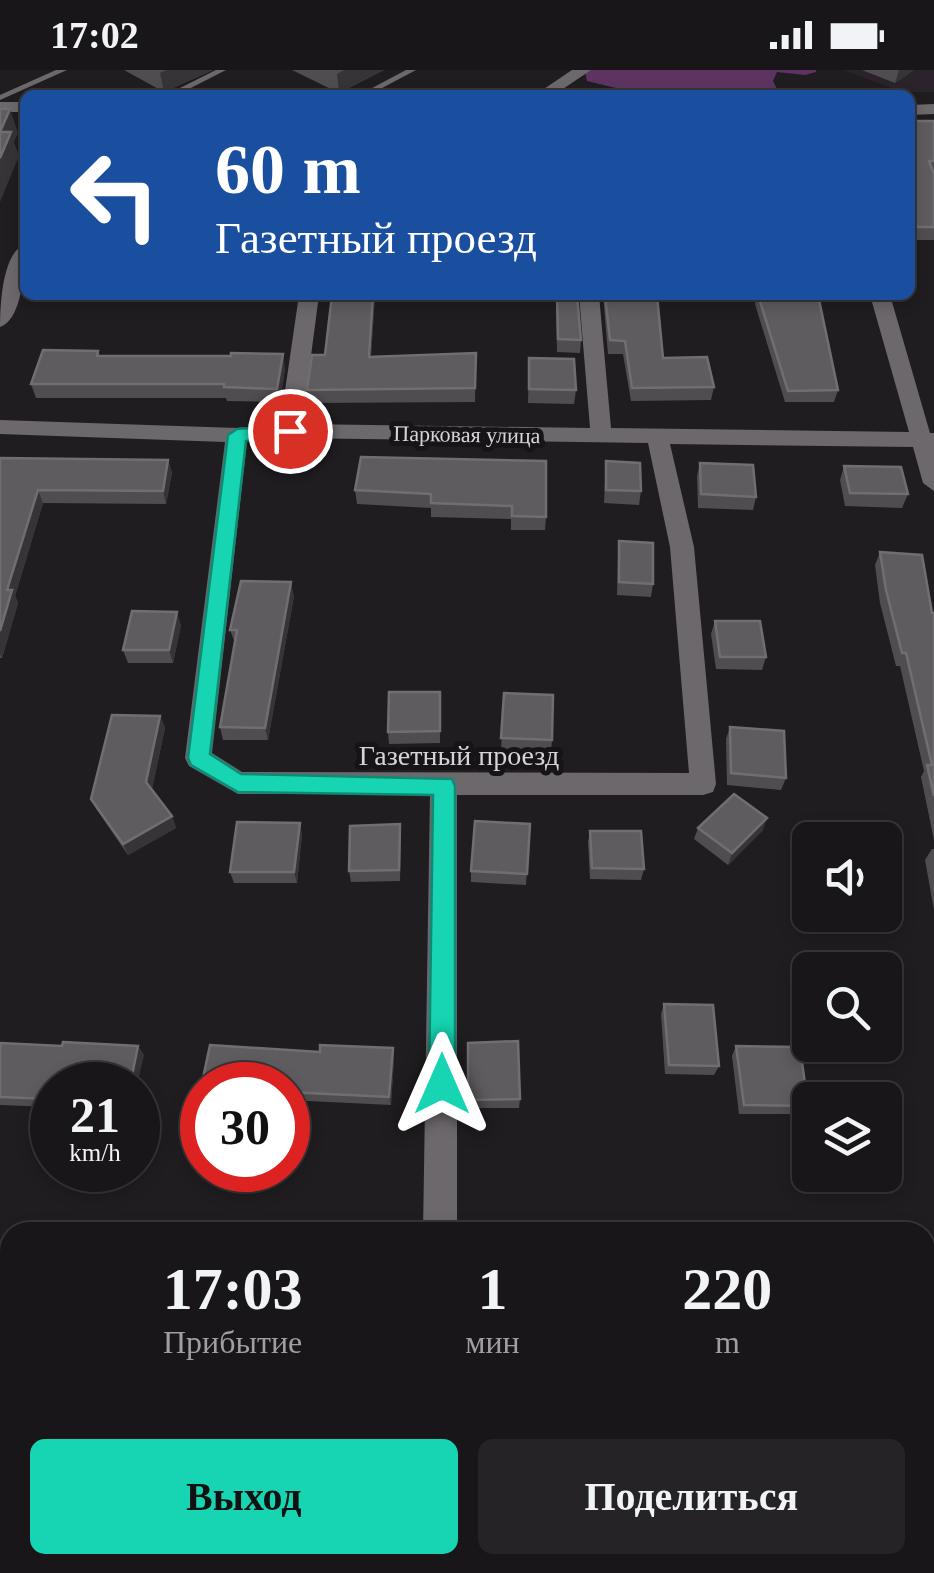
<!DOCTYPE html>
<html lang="ru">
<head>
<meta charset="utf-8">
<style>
	:root { --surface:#181618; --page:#252325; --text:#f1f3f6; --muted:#9f9fa2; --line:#363537; --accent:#17d5b2 }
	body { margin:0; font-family:Georgia,serif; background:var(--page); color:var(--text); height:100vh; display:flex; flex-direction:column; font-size:38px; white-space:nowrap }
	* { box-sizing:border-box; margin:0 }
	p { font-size:32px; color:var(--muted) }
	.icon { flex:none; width:55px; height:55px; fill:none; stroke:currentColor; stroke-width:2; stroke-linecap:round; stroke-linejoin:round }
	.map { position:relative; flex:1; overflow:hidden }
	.drawer { position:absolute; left:0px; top:1152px; width:935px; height:352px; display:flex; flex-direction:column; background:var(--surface); border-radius:30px 30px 0 0; box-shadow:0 5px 15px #0003,0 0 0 2px var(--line) }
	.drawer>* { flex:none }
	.hud { position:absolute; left:20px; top:20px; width:895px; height:210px; border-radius:15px; box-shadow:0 5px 15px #0003,0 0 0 2px var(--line); background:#1a4fa0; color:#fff; overflow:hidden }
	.buttons { position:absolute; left:792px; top:752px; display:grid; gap:20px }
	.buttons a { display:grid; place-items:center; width:110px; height:110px; border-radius:15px; background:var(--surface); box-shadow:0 5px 15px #0003,0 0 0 2px var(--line); font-size:50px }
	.speed { position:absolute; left:30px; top:992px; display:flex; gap:20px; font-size:50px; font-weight:700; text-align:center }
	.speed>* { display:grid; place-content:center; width:130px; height:130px; border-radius:50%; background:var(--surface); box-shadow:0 5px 15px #0003,0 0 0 2px var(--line); line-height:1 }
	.speed small { font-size:25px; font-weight:400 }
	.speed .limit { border:15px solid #d22; background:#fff; color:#111 }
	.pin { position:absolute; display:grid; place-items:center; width:85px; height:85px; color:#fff; margin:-42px; border:5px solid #fff; border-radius:50%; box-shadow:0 2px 10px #0007 }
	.me { position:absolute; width:110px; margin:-55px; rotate:0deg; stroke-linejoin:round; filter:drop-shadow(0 0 8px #0008) }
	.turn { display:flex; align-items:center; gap:35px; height:210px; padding:0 30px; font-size:45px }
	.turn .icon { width:130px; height:130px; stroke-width:2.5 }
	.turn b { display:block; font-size:70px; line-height:85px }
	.eta { display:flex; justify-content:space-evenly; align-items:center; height:170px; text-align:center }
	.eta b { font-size:60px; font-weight:700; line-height:70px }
	.button { display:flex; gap:20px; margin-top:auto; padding:20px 30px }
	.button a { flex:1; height:115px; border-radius:15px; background:var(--accent); color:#111; font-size:40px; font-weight:700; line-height:115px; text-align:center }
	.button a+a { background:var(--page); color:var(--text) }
	.status { display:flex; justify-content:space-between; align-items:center; height:70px; padding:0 50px; background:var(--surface); direction:ltr }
	.status svg { height:28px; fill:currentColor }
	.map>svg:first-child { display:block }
	.built { fill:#2b232b }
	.forest { fill:#5e3361 }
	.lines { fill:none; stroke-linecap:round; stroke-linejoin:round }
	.service { fill:#6c686c; fill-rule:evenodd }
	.minor { fill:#6c686c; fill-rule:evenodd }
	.wall { fill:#504d50 }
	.shaded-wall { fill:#373437 }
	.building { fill:#5e5c5e; stroke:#716e71; stroke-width:2.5 }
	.route { fill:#17d5b2; stroke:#0f8a74; stroke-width:2.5 }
	.labels { text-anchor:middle; stroke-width:10; stroke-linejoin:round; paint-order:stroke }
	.far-street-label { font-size:22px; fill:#d6d4d6; stroke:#171417 }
	.street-label { font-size:28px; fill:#d6d4d6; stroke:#171417 }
</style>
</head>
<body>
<div class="status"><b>17:02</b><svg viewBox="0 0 49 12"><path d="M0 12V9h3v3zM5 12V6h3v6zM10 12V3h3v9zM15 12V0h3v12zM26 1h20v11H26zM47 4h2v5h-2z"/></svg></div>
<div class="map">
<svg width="934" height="1503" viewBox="0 0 934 1503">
	<rect width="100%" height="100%" fill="#201d20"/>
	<path class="built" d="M843 0H934V22H902Z"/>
	<path class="forest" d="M590 0H816V2L805 5 777 2 773 11 778 21 760 24 645 25 587 11 585 2Z"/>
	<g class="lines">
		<g class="service">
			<path d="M56 0H67L0 30V25Z"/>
			<path d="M216 0H226L177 25H166Z"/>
			<path d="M406 0H416L369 25H359Z"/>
		</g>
		<g class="minor">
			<path d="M572 0H591L554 25H535Z"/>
			<rect x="0" y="32" width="25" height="10"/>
			<path d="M934 34V44L910 45V35Z"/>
			<path d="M25 174C25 196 23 249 0 257 0 236 2 183 25 174Z"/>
			<path d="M299 225H319L302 354 590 358 579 225H599L611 358 909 362 870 225H890L930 363H934V421L923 413 913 377 670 374 694 477 716 714 713 722 703 725H457V1162H423L430 724H238L189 696 185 688 225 372 0 364V350L237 358 280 355ZM290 368 648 373 670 477 689 703 242 702 212 683 247 371Z"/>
			<rect x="0" y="1174" width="10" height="34"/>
			<rect x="925" y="1188" width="9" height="34"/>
			<path d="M19 1495H57L56 1503H18Z"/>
			<path d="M767 1495H805L807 1503H769Z"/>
		</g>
	</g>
	<g class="wall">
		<path d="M124 0H213L164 22Z"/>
		<path d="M292 0H384L339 23Z"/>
		<path d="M862 0H914L895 13Z"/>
		<path d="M910 51H934V170H913L910 162Z"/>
		<path d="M332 225H375L371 286 476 283 475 332 309 333 307 320 325 285Z"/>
		<path d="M556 225H577L581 270 580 283 557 282Z"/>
		<path d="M603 225H657L663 288 714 317 711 330 631 331 623 284H608Z"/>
		<path d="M757 225H846L845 228H818L838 320 834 332H785L755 234Z"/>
		<path d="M98 281 100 286 285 298 280 332 227 331 226 328H36L31 314Z"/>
		<path d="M529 288 576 320 574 334 528 333Z"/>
		<path d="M361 387 546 447 545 460H511V449L431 447V438L357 434 355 420Z"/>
		<path d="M0 388 168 390 172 403 166 434 43 433 15 526 18 533 2 588H0Z"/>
		<path d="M606 391 641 421 639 435 604 433Z"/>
		<path d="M700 393 756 427 753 440 698 438 697 406Z"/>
		<path d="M844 396 908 424 902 438 845 436 840 410Z"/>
		<path d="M619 471 653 514 651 527 617 525 618 484Z"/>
		<path d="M880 482 932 543H934V770L921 707 924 701 900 596H896L880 533 875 495Z"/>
		<path d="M294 526 268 670H223L220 657 235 573 230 560Z"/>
		<path d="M715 551 766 587 762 600 716 599 711 564Z"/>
		<path d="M181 555 173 593H128L123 580Z"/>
		<path d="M440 622V673L389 674 388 662Z"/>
		<path d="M504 623 552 670 551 682 501 680Z"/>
		<path d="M160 646 165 658 152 719 172 746 176 758 128 785 97 740 91 729Z"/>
		<path d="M730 657 786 708 781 720 727 715 726 669Z"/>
		<path d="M530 754 526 815 471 812V801Z"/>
		<path d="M698 758 763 760 728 795 694 769Z"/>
		<path d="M590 761 644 799 641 810 590 809 588 772Z"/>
		<path d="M302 764 297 813H234L230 802Z"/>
		<path d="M401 766 400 811 351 812 349 801Z"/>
		<path d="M932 779H934V840L925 790Z"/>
		<path d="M664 934 719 996 714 1005 665 1004 661 944Z"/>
		<path d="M0 973 144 985 52 1015V1037L0 1035Z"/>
		<path d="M468 973 520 1029 519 1038H468Z"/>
		<path d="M210 975 320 982V975L393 978 394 988 391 1035 288 1030V1015H202V1034L199 1027Z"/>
		<path d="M736 976 808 1036 802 1044H739L732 986Z"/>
	</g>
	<g class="shaded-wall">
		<path d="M166 0H213L164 22 160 3Z"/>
		<path d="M344 0H384L339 23 337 4Z"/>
		<path d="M899 0H914L895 13Z"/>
		<path d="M10 39 18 63 14 72 19 86 0 132V62Z"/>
		<path d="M373 225H375L370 300 369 287Z"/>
		<path d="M283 284 285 298 280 332 277 319Z"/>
		<path d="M168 390 172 403 166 434 163 421Z"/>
		<path d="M38 420 43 433 15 526 18 533 2 588 0 584V561L7 520Z"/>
		<path d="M291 512 294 526 268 670 265 658Z"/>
		<path d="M177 542 181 555 173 593 169 580Z"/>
		<path d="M160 646 165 658 151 724 146 712Z"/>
		<path d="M172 746 176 758 128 785 123 774Z"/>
		<path d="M767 748 763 760 728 795 732 783Z"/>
		<path d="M300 753 302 764 297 813 294 802Z"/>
		<path d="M138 976 144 985 137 1015H130Z"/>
		<path d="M393 978 394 988 391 1035 389 1027Z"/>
	</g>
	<g class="building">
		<path d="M0 39H10L0 62H11L0 88Z"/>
		<path d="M910 51H934V91H929L934 104V157H917L910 139Z"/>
		<path d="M332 225H373L369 287 476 283 475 318 307 320 312 285H325Z"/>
		<path d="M557 225H577L581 270 558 269Z"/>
		<path d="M605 225H657L663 288 707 287 714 317 632 318 625 271 610 270Z"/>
		<path d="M758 225H818L838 320 788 321Z"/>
		<path d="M43 280 98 281 97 286H231V283L283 284 277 319 224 317V314H31Z"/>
		<path d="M529 288 574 289 576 320 529 319Z"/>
		<path d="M361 387 546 391V447L512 446V436L431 433V424L355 420Z"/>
		<path d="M0 388 168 390 163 421 38 420 7 520H12L0 561Z"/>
		<path d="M606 391 640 393 641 421 606 420Z"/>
		<path d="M700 393 753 395 756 427 701 424Z"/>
		<path d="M844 396 901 397 908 424 850 423Z"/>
		<path d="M619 471 653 473V514L619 512Z"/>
		<path d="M880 482 922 485 932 543H934V726L927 695H932L906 583H902L886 520Z"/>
		<path d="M241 511 291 512 265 658 220 657 237 560H230Z"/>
		<path d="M132 541 177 542 169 580H123Z"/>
		<path d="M715 551H760L766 587H720Z"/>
		<path d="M389 622H440V661L388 662Z"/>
		<path d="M504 623 553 625 552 670 501 668Z"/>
		<path d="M112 645 160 646 146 712 172 746 123 774 91 729Z"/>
		<path d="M730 657 784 661 786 708 731 703Z"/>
		<path d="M734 724 767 748 732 783 698 758Z"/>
		<path d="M475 751 530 754 527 804 471 801Z"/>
		<path d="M237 752 300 753 294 802H230Z"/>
		<path d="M400 754 399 800 349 801 350 756Z"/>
		<path d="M590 761H641L644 799 592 798Z"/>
		<path d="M664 934 713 935 719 996 669 995Z"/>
		<path d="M518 971 520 1029 468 1030V973Z"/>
		<path d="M63 972 138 976 130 1015H52V1029L0 1027V973L62 976Z"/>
		<path d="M210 975 320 982V975L393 978 389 1027 288 1022V1015H202V1027H199Z"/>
		<path d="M736 976 800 977 808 1036 744 1035Z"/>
		<path d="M10 1320V1393L0 1394V1321Z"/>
		<path d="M925 1331H934V1403L925 1404Z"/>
	</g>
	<path class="route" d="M290 355 299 361 296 365 246 371 210 684 241 704 452 709 455 716V1014L451 1022 442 1026 433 1022 429 1014 433 725 238 722 191 695 188 688 228 365 237 359Z"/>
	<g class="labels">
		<g class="far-street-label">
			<text transform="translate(467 364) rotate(1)" y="8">Парковая улица</text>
		</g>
		<g class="street-label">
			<text x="459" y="695">Газетный проезд</text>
		</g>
	</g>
</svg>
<div class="buttons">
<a><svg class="icon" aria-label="sound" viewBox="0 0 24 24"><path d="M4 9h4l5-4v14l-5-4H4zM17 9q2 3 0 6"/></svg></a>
<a><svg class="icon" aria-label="search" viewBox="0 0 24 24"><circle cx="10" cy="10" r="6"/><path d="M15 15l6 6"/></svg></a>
<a><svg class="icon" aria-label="layers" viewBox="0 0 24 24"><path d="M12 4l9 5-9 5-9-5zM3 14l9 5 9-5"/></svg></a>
</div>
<div class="speed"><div>21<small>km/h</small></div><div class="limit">30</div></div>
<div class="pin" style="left:290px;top:361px;background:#d93025"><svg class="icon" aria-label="arrive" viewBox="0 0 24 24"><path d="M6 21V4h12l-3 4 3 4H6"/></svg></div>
<svg class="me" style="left:442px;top:1014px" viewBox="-20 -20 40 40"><path d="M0-17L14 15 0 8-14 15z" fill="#17d5b2" stroke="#fff" stroke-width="4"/></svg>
<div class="hud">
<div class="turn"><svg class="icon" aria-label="left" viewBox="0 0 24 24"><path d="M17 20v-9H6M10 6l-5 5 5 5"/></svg><div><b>60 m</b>Газетный проезд</div></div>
</div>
<section class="drawer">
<div class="eta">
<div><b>17:03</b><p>Прибытие</p></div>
<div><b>1</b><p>мин</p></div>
<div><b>220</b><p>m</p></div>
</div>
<div class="button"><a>Выход</a><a>Поделиться</a></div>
</section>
</div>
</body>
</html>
